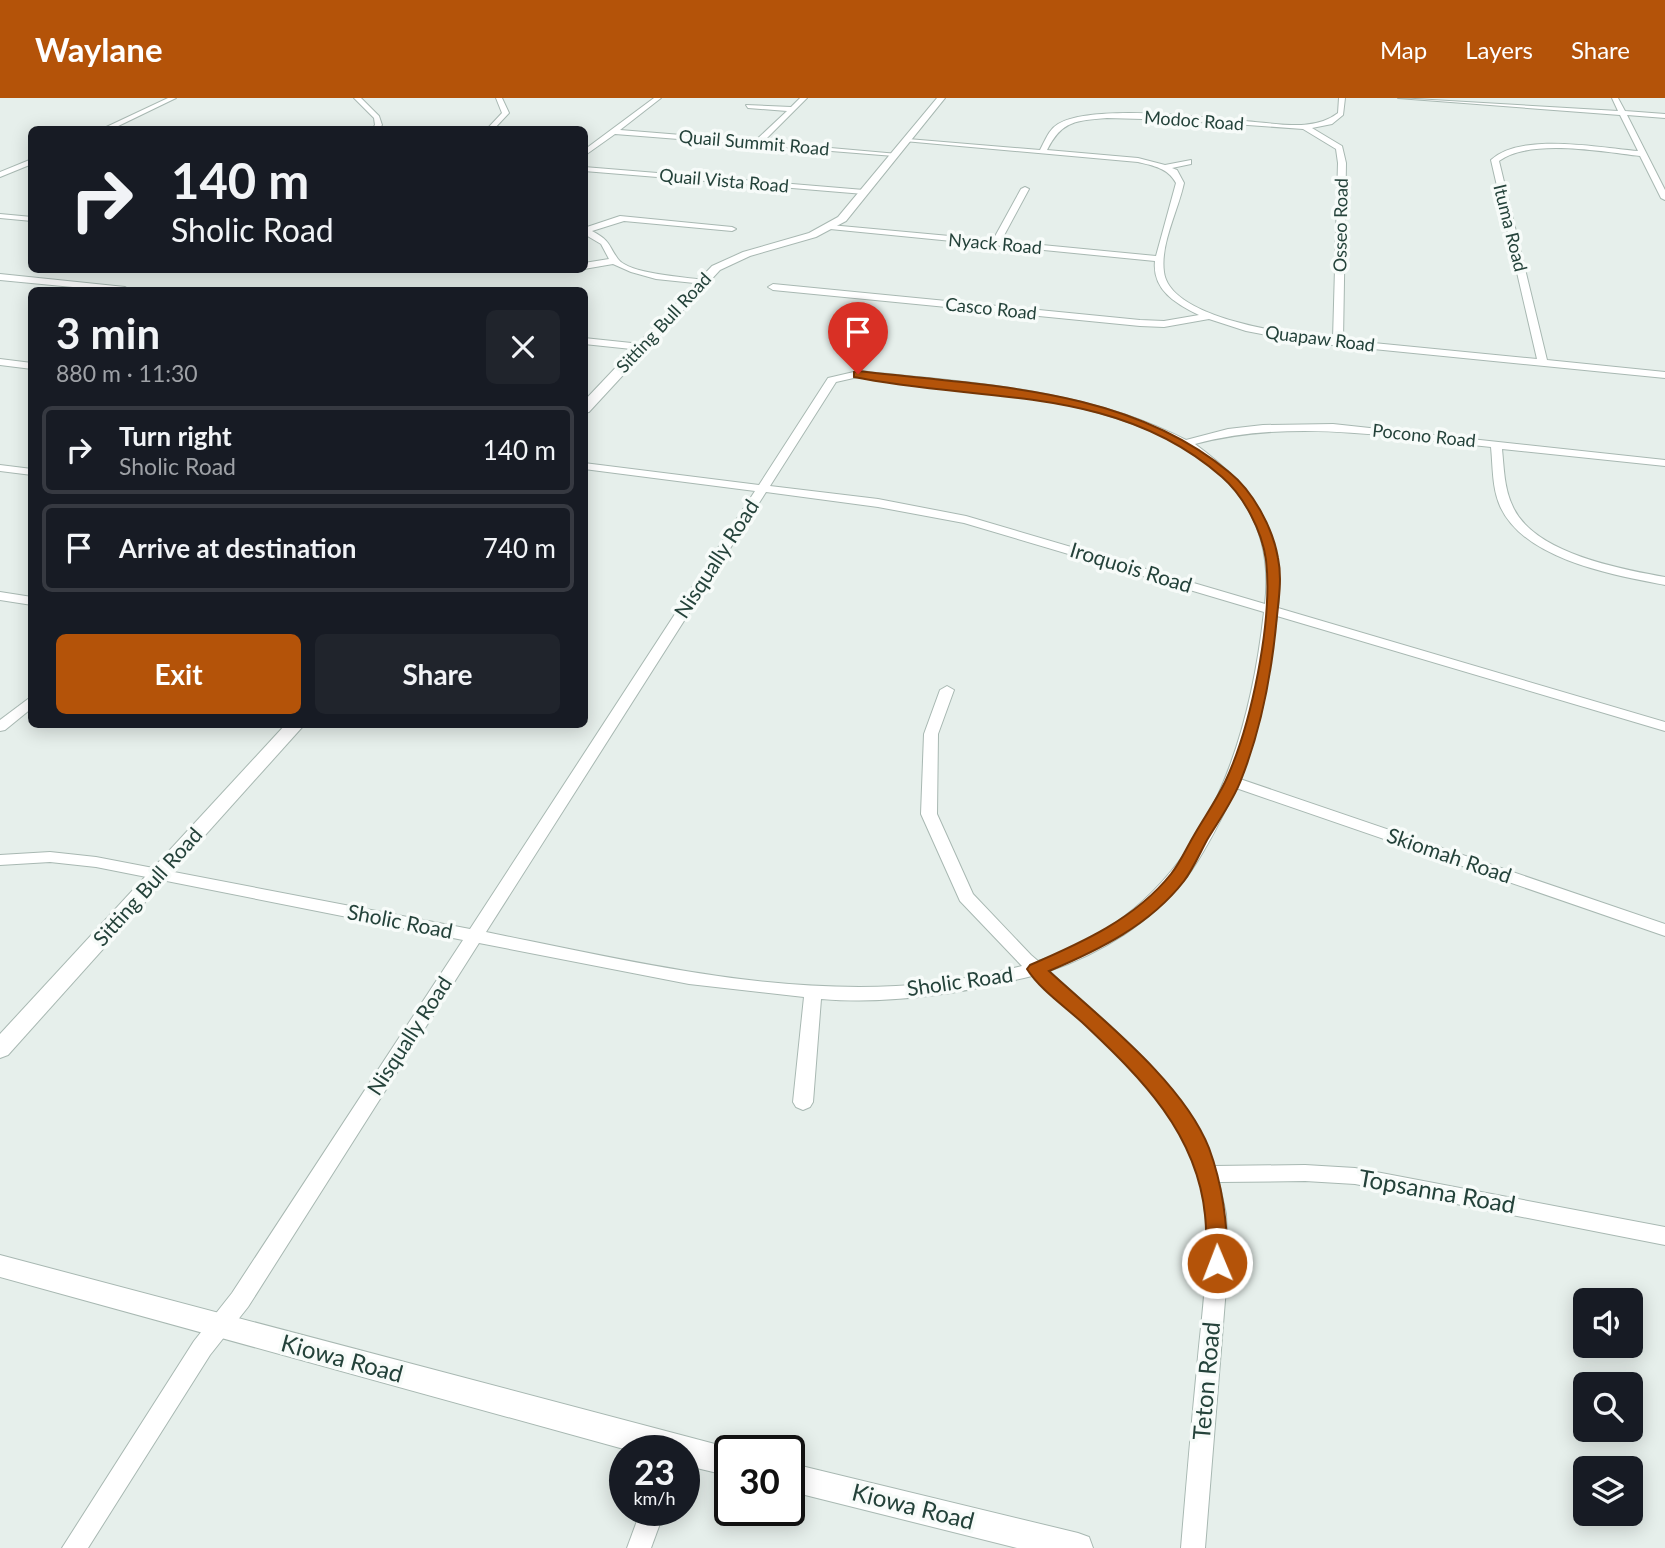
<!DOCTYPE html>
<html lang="en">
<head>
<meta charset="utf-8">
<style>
	:root { --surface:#171b24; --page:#20242c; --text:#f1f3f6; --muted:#9ea1a6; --line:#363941; --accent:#b45309 }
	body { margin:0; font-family:Lato,sans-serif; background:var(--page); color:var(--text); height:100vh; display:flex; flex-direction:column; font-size:26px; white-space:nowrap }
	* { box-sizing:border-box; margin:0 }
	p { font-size:23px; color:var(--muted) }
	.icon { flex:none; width:38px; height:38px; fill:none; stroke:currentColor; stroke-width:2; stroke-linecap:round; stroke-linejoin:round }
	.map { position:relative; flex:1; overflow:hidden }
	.details { position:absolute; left:28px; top:189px; width:560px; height:441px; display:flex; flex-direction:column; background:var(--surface); border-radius:10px; box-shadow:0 4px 18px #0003 }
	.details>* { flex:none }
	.top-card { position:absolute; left:28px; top:28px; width:560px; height:147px; border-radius:10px; box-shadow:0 4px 18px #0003; background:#171b24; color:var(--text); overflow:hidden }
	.fabs { position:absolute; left:1573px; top:1190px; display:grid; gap:14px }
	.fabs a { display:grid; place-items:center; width:70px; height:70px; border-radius:10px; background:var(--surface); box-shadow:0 4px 18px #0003; font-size:35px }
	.speed { position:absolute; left:609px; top:1337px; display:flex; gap:14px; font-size:35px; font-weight:700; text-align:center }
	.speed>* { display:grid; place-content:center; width:91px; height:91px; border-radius:50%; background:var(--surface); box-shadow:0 4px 18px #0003; line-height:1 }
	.speed small { font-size:18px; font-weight:400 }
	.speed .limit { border:4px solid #111; border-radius:10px; background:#fff; color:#111 }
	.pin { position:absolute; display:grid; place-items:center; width:60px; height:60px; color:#fff; margin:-72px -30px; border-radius:50% 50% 50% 0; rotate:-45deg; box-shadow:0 0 7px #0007 }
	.pin .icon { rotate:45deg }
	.me { position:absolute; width:77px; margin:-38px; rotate:359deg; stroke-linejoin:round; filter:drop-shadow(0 0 5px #0008) }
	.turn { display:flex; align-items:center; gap:24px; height:147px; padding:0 28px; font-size:32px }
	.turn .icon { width:91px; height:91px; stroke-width:2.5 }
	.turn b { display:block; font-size:49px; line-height:60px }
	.round { display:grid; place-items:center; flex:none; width:74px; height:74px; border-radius:10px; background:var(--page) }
	.overview { display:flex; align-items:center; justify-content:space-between; height:119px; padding:0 28px }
	h1 { font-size:42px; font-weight:700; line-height:52px }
	.cta { display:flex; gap:14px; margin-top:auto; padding:14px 28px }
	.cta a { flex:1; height:80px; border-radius:10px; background:var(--accent); color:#fff; font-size:28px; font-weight:700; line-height:80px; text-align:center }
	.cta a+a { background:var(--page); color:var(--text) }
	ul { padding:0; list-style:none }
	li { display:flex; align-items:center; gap:21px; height:88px; margin:0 14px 10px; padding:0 14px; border:4px solid var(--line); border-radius:10px }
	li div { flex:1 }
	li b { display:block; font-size:26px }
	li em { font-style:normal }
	header { display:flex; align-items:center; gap:42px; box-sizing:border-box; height:98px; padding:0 35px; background:var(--accent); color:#fff }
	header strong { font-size:33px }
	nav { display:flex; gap:38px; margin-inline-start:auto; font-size:24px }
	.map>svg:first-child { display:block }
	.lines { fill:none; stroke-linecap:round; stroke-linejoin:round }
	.minor-casing { stroke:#a8b8b2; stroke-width:2 }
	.tertiary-casing { stroke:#a8b8b2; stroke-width:2 }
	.minor { fill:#fff; fill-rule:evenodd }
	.tertiary { fill:#fff; fill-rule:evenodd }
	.route { fill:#b45309; stroke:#753606; stroke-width:2 }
	.labels { text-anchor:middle; stroke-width:7; stroke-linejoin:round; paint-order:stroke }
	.far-street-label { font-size:18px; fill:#24423a; stroke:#f7fbf9 }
	.street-label { font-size:21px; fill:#24423a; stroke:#f7fbf9 }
	.near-street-label { font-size:24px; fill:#24423a; stroke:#f7fbf9 }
</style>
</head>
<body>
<header>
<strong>Waylane</strong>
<nav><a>Map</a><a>Layers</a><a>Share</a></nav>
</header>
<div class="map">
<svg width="1665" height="1450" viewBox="0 0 1665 1450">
	<rect width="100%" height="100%" fill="#e6efeb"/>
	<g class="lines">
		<g class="minor-casing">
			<g id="minor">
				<path d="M168 0H176L110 32H100Z"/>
				<path d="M354 0H361L379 18 382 27 378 32H371L375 27 374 20Z"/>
				<path d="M496 0H502L509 15 493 32H486L502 15Z"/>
				<path d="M654 0H661L620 32 755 43 787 13 748 10 746 7 791 9 800 0H807L763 44 898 56 894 58 615 36 584 58V52Z"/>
				<path d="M1339 0H1345L1343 17 1332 26 1312 30 1342 48 1346 65 1343 242 1537 261 1491 62C1521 34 1600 50 1638 53L1620 17 1398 0 1618 13 1612 0H1618L1625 13 1665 16V20L1627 17 1665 92V102L1661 100 1640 58C1603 54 1530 40 1499 63L1547 262 1665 274V280L1303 244 1246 233 1209 221 1164 229 1140 228 773 192 768 189 773 186 1140 222 1164 223 1199 217C1176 206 1152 192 1155 163L830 131 826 129 830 127 993 142 1021 91 1025 89 1029 91 1001 143 1156 158 1176 85C1168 70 1154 68 1138 64L904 43 908 41 1040 52C1045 43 1049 31 1058 26 1095 5 1210 20 1255 24 1282 26 1315 33 1338 15ZM1107 20 1178 22 1303 31 1336 51 1338 65 1333 241C1296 237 1170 222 1164 174 1160 146 1178 113 1184 85L1177 72 1172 70 1191 66V62L1165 67 1138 60 1047 52C1062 22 1076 23 1107 20Z"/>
				<path d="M32 61V66L0 79V74Z"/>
				<path d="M584 69 864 92 868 94 864 96 584 73Z"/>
				<path d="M0 116 32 119V123L0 120Z"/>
				<path d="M620 118 732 129 736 131 732 133 624 123 592 133C612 144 607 146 618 161 629 176 685 179 704 182V186L656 181 631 174 613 166 584 171V165L609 161 601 146 584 136V130Z"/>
				<path d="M0 176 125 189 130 192H104L0 182Z"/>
				<path d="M584 240 641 246 646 249 641 252 584 246Z"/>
				<path d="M0 261 32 265V271L0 267Z"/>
				<path d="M858 273C970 285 1085 290 1186 342L1228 331 1263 327 1333 326 1665 362V368L1502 351C1504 370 1504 391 1513 409 1534 455 1620 471 1665 479V487C1614 477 1524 462 1500 408 1492 390 1493 369 1491 349 1392 339 1292 320 1195 346 1254 389 1286 435 1278 510L1665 624V633L1277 518 1263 608 1240 681 1665 826V838L1236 690C1222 720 1206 753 1186 780 1152 824 1100 856 1049 873 1110 929 1187 986 1214 1068L1305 1067 1355 1070 1665 1129V1147L1355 1086 1305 1083 1219 1084 1226 1116 1228 1165 1205 1450H1181C1186 1390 1191 1330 1197 1270 1203 1198 1219 1119 1189 1050 1162 988 1082 925 1032 878 963 895 893 907 821 901L813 1004 810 1009 803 1012 796 1009 793 1004 804 899 689 886 479 845 248 1209 210 1257 88 1450H62L194 1243 232 1195 463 842 96 769 50 764 0 767V757L50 754 96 759 470 831 755 393 584 371V365L759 387 828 280ZM858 279C995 294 1289 303 1265 506L966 418 878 401 770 388 836 284ZM766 394 878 409 964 425 1264 514C1247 664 1195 812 1038 863L1031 857 973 796 937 716 938 636 954 592 947 588 940 592 924 636 921 716 960 803 1022 868C980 878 939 886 896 888 758 895 620 861 486 834Z"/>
				<path d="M0 367 32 371V377L0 373Z"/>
				<path d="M0 494 32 499V507L0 502Z"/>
				<path d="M32 598V610L5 632 0 633V622Z"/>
				<path d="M641 1412H665L651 1450H627Z"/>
			</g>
		</g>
		<g class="tertiary-casing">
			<g id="tertiary">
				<path d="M937 0H945L846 123 816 139 750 158 720 172 589 314 584 315V303L712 168 743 154 809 135 838 119Z"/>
				<path d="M286 626H305L8 957 0 960V936Z"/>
				<path d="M0 1157 730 1350 737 1353H730V1378L684 1367V1353H631L0 1179Z"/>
				<path d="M789 1365 1078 1435 1089 1439 1093 1450H1017L789 1393Z"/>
			</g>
		</g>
		<use href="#minor" class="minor"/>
		<use href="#tertiary" class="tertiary"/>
	</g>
	<path class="route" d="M858 273C984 288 1127 289 1229 374 1253 393 1273 430 1278 460 1282 479 1279 499 1277 518 1272 574 1262 629 1241 682 1233 703 1219 722 1207 742 1200 755 1193 771 1184 783 1150 827 1099 852 1049 873 1100 920 1183 984 1209 1050 1223 1088 1227 1125 1228 1165L1225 1172 1217 1174 1210 1172 1206 1165C1206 1149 1207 1133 1205 1117 1197 1035 1141 980 1085 927 1067 910 1040 892 1027 871L1030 867C1081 845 1135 821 1171 776 1180 765 1186 751 1193 739 1203 721 1216 703 1225 684 1251 629 1273 523 1266 462 1262 433 1244 398 1222 379 1116 286 981 305 854 279V274Z"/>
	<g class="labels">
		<g class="far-street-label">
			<text transform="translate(1194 23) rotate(4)" y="6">Modoc Road</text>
			<text transform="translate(754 45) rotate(5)" y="6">Quail Summit Road</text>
			<text transform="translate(724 83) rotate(5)" y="6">Quail Vista Road</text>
			<text transform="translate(1341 127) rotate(-89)" y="6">Osseo Road</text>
			<text transform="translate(1510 130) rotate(76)" y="6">Ituma Road</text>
			<text transform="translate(995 146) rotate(5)" y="6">Nyack Road</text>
			<text transform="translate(991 211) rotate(6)" y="6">Casco Road</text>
			<text transform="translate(664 225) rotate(-47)" y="6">Sitting Bull Road</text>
			<text transform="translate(1320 241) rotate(7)" y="6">Quapaw Road</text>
			<text transform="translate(1424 338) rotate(6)" y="6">Pocono Road</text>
		</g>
		<g class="street-label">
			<text transform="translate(717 461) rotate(-57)" y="7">Nisqually Road</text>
			<text transform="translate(1131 470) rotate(17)" y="7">Iroquois Road</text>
			<text transform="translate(1449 758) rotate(19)" y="7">Skiomah Road</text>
			<text transform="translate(148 789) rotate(-48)" y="7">Sitting Bull Road</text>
			<text transform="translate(400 824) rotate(11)" y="7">Sholic Road</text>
			<text transform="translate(960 884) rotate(-8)" y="7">Sholic Road</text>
			<text transform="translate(410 938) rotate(-57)" y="7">Nisqually Road</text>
		</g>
		<g class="near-street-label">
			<text transform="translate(1437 1094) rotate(10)" y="8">Topsanna Road</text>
			<text transform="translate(342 1261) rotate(15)" y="8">Kiowa Road</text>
			<text transform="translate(1207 1283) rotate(-85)" y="8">Teton Road</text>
			<text transform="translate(913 1409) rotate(14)" y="8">Kiowa Road</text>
		</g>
	</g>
</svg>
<div class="fabs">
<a><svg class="icon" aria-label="sound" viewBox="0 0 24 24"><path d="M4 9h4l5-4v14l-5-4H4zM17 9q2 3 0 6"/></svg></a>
<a><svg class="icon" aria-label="search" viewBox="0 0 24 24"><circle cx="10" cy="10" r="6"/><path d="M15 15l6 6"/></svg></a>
<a><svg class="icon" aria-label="layers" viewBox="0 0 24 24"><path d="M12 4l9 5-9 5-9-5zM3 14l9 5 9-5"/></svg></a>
</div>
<div class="speed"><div>23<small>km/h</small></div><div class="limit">30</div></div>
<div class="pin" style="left:858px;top:276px;background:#d93025"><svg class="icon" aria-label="arrive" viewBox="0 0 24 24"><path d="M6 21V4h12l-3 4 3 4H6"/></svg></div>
<svg class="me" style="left:1217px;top:1165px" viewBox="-20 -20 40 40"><circle r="17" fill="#b45309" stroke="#fff" stroke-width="3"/><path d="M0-11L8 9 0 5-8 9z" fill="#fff"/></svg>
<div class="top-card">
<div class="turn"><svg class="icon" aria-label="right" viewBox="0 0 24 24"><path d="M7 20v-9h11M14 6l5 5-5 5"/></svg><div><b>140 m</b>Sholic Road</div></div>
</div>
<section class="details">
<div class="overview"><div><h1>3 min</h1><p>880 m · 11:30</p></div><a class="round"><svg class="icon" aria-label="close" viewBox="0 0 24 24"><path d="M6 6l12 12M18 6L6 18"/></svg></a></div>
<ul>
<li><svg class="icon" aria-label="right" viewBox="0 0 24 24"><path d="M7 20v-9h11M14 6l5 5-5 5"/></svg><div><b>Turn right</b><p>Sholic Road</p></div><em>140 m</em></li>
<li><svg class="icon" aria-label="arrive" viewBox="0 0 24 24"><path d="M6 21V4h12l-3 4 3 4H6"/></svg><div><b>Arrive at destination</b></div><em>740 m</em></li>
</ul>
<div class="cta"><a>Exit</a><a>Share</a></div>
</section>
</div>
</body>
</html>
